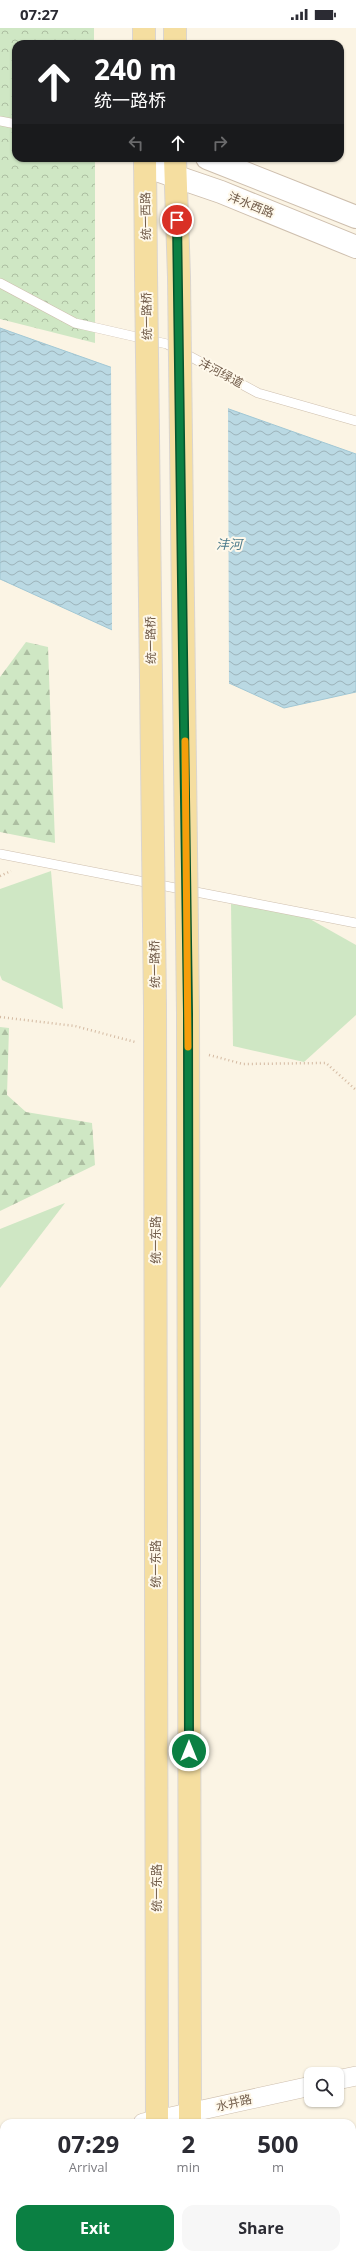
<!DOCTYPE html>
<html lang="en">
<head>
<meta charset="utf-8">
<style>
	:root { --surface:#fff; --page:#f7f7f7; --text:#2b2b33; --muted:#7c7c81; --accent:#0b8043 }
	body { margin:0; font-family:"Open Sans","Noto Sans SC",sans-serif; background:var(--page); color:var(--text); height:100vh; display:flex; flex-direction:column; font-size:15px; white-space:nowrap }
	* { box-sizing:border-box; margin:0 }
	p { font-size:13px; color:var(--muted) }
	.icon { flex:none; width:22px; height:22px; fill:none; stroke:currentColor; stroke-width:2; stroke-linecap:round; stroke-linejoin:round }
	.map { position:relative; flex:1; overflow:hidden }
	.drawer { position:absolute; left:0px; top:2091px; width:356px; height:140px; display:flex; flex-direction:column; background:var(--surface); border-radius:12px 12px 0 0; box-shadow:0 1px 3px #0004 }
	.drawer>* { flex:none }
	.top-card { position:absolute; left:12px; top:12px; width:332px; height:122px; border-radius:12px; box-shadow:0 1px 3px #0004; background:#202124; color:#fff; overflow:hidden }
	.tools { position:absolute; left:304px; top:2039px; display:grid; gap:8px }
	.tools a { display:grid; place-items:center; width:40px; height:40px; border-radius:8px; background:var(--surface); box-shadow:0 1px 3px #0004; font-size:20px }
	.pin { position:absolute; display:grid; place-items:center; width:34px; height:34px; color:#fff; margin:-17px; border:2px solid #fff; border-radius:50%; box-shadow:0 1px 4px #0007 }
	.me { position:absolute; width:44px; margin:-22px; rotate:0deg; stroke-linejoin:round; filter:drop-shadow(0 0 3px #0008) }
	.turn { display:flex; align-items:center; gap:14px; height:84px; padding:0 16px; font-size:18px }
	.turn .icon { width:52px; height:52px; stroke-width:2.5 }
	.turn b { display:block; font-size:28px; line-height:34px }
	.lanes { display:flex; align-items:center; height:38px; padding:0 16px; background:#0003; justify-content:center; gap:20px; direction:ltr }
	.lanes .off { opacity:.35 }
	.eta { display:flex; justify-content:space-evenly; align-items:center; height:68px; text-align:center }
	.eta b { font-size:24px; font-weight:700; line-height:28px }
	.primary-button { display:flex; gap:8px; margin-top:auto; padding:8px 16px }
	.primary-button a { flex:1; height:46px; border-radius:12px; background:var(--accent); color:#fff; font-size:16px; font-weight:700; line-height:46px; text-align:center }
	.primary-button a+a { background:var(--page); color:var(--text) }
	.status { display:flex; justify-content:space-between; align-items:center; height:28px; padding:0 20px; background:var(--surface); direction:ltr }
	.status svg { height:11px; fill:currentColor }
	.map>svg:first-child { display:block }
	.grass { fill:#cfe7c4 }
	.forest { fill:url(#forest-firs) }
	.park { fill:url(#park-crowns) }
	.water { fill:url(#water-waves); stroke:#a1c7d4 }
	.pier { fill:#fbf4e4 }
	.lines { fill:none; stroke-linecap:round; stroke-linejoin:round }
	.service-casing { stroke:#cebfae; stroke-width:10 }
	.minor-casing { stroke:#cebfae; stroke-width:20 }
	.tertiary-casing { stroke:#cebfae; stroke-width:24 }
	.primary-casing { stroke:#dad5d0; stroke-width:24 }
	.path { stroke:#d3b9a1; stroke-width:2.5; stroke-dasharray:1 3; stroke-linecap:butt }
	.service { stroke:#fff; stroke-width:9 }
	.minor { stroke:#fff; stroke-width:19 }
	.tertiary { stroke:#fff; stroke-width:22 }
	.primary { stroke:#f5dea0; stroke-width:22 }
	.primary-bridge-casing { stroke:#dad5d0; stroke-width:24; stroke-linecap:butt }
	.primary-bridge { stroke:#f5dea0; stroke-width:22 }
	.route-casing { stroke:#07532c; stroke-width:10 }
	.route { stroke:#0b8043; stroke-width:7 }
	.slow { stroke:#f59e0b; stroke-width:7 }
	.labels { text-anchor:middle; stroke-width:4; stroke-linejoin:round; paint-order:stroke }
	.street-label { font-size:12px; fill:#725d4b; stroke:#fef8ea }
	.water-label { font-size:13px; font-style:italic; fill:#4a798a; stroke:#fef8ea }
</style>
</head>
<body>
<div class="status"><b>07:27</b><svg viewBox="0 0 49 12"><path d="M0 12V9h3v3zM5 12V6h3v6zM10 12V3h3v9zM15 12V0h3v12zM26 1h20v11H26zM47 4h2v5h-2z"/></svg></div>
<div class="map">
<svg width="356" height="2231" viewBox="0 0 356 2231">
	<defs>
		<pattern id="forest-firs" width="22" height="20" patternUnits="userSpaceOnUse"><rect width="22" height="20" fill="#cfe7c4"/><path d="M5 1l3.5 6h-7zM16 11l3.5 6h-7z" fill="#acbea1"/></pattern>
		<pattern id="park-crowns" width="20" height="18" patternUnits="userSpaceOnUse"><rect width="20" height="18" fill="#cfe7c4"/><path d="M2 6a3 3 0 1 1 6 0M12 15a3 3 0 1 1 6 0" fill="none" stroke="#acbea1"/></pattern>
		<pattern id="water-waves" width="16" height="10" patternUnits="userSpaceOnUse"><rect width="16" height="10" fill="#bad9e3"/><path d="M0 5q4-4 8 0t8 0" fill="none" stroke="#9cb3ba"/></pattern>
	</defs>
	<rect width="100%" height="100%" fill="#fbf4e4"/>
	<g class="grass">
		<path d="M51 843 63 981 2 952 0 947V861Z"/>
		<path d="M231 876 301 886 356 917V987L304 1034 233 1018Z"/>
		<path d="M65 1175 0 1260V1201Z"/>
	</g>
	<g class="forest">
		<path d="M26 614 48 619 55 815 0 804V649Z"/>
		<path d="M0 999 9 1000 7 1067 26 1084 92 1095 95 1137 0 1183Z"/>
	</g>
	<path class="park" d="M0 0H94V16H16V130H95V315L0 291Z"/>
	<path class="water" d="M0 300 356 426V664L284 680 0 551Z"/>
	<path class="pier" d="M111 337 228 379 229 657 112 604Z"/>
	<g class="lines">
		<g class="service-casing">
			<g id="service">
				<path d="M0 93 16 96"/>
				<path d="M0 255 75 295 167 316 258 365 356 393"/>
				<path d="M0 826 356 895"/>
			</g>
		</g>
		<g class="minor-casing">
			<g id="minor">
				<path d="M337 2052 356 2048"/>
				<path d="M143 2095 311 2058"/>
				<path d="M0 2128 4 2127"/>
			</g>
		</g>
		<g class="tertiary-casing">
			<g id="tertiary">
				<path d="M207 130 356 189"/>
				<path d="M145 138 221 164 356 219"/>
			</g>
		</g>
		<g class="primary-casing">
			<g id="primary">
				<path d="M144 0V16"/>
				<path d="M175 0V16"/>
				<path d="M145 130 146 246"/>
				<path d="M175 130 179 249"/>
				<path d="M155 978 157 2095"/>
				<path d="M188 985 190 2095"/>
				<path d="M158 2227V2231"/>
				<path d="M192 2227V2231"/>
			</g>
		</g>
		<g class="path">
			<path d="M0 848 11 843"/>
			<path d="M0 989 75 998 135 1014"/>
			<path d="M209 1027 243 1036 326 1035 356 1062"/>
		</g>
		<use href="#service" class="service"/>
		<use href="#minor" class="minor"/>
		<use href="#tertiary" class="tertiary"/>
		<use href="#primary" class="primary"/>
		<g class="primary-bridge-casing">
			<g id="primary-bridge">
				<path d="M146 246 155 978"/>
				<path d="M179 249 188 985"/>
			</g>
		</g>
		<use href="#primary-bridge" class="primary-bridge"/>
	</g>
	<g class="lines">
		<g class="route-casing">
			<path id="route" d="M177 192 188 985 189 1723"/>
		</g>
		<use href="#route" class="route"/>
		<path class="slow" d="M185 713 188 1019"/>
	</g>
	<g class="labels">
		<g class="street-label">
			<text transform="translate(251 177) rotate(22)" y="4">沣水西路</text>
			<text transform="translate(146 188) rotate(-91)" y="4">统一西路</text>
			<text transform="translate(147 288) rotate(-91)" y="4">统一路桥</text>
			<text transform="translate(221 345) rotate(28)" y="4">沣河绿道</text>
			<text transform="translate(151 612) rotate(-91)" y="4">统一路桥</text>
			<text transform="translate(155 936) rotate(-91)" y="4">统一路桥</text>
			<text transform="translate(156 1212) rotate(-90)" y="4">统一东路</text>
			<text transform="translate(156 1536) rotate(-90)" y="4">统一东路</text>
			<text transform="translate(157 1860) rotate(-90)" y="4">统一东路</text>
			<text transform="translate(234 2075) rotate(-13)" y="4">水井路</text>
		</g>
		<g class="water-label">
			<text x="229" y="521">沣河</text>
		</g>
	</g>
</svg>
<div class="tools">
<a><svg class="icon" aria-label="search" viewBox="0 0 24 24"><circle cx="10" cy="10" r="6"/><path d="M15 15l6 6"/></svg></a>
</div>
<div class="pin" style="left:177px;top:192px;background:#d93025"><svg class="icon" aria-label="arrive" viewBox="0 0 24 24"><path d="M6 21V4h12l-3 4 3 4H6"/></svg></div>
<svg class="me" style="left:189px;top:1723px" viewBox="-20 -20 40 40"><circle r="17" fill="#0b8043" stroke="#fff" stroke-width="3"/><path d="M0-11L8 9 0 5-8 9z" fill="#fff"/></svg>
<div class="top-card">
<div class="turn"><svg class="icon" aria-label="ahead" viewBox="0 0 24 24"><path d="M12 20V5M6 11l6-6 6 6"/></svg><div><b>240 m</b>统一路桥</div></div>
<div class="lanes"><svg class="icon off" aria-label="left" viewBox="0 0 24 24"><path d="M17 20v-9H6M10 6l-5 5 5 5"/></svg><svg class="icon" aria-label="ahead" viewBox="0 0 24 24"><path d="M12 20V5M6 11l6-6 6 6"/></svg><svg class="icon off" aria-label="right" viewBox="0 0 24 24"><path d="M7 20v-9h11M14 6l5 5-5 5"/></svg></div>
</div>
<section class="drawer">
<div class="eta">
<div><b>07:29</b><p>Arrival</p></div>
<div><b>2</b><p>min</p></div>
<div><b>500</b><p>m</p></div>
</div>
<div class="primary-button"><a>Exit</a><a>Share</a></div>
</section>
</div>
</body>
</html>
